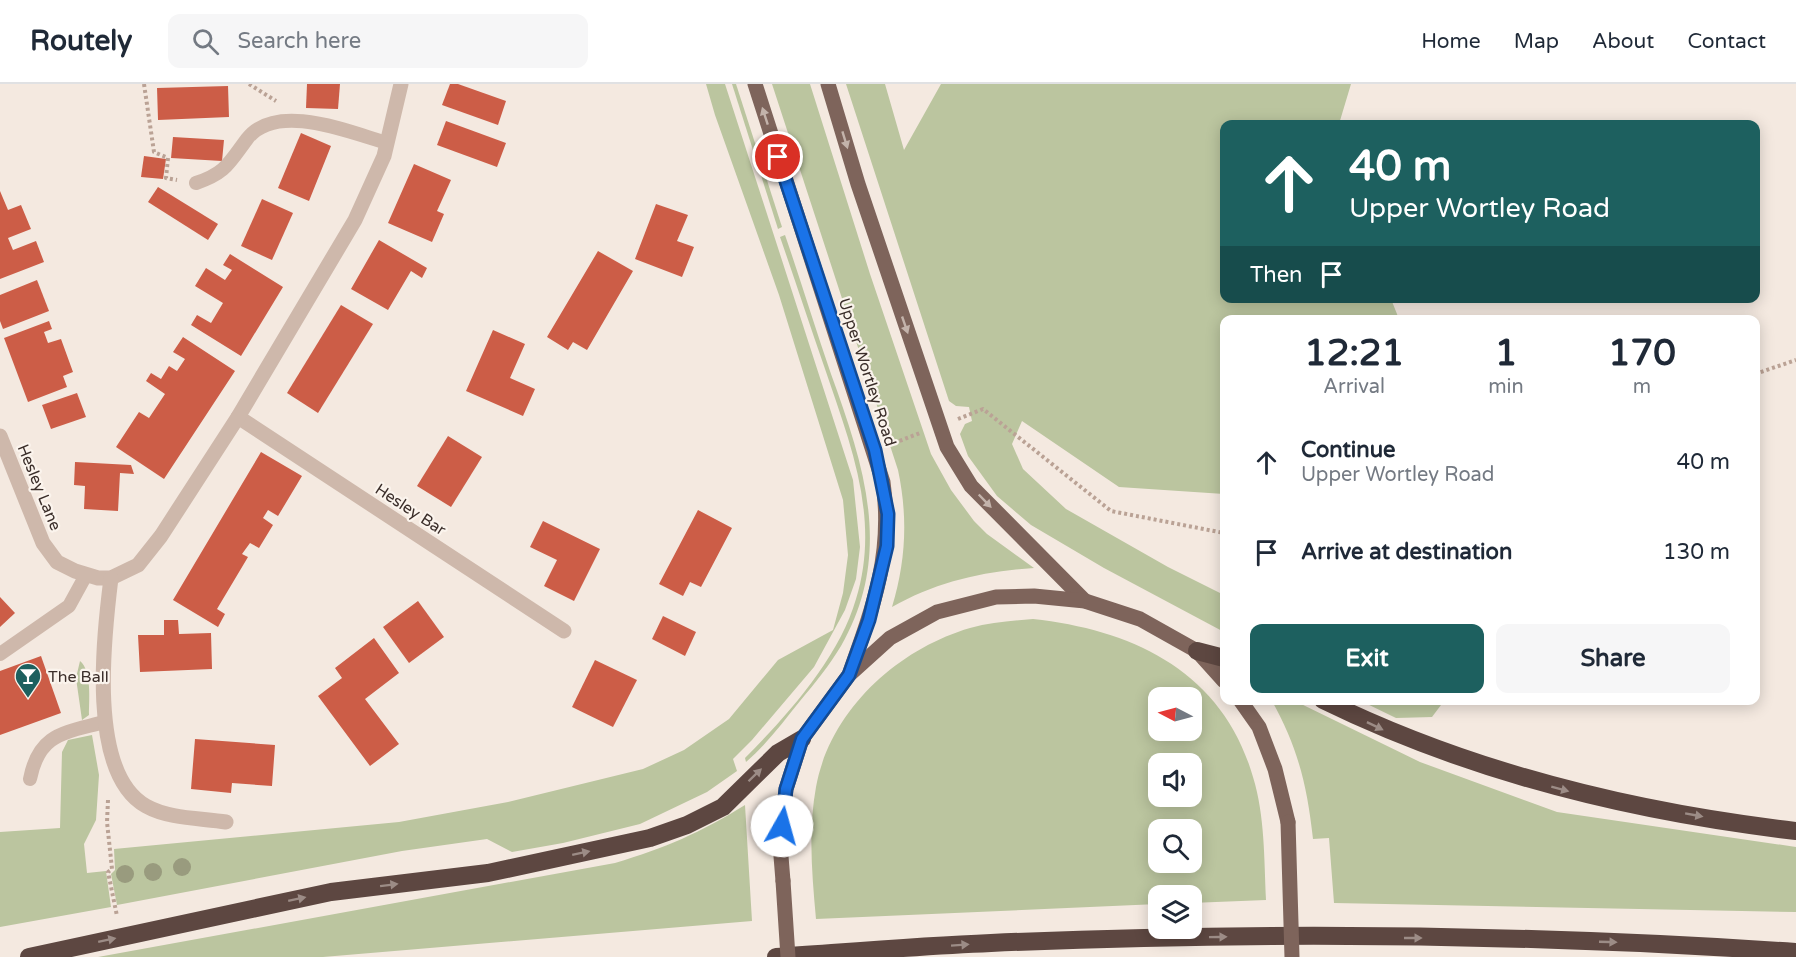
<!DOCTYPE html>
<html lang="en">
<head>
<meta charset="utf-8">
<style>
	:root { --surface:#fff; --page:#f6f6f7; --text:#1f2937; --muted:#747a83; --line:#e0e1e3; --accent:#1d605f }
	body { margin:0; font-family:"Varela Round",sans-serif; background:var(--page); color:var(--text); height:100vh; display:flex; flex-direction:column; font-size:22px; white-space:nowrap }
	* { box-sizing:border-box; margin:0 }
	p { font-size:20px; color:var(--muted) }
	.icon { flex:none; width:33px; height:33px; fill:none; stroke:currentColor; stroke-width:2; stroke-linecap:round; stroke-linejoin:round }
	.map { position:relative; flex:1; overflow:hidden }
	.panel { position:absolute; left:1220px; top:231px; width:540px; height:390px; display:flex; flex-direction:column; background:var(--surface); border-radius:12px; box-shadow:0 3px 15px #0003 }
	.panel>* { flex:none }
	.hud { position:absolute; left:1220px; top:36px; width:540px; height:183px; border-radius:12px; box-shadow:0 3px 15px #0003; background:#1d605f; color:#fff; overflow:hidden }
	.needle { width:39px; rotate:276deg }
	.fabs { position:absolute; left:1148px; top:603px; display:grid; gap:12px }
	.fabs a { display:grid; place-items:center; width:54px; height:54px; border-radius:12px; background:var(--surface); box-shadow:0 3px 15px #0003; font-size:30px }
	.pin { position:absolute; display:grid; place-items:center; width:51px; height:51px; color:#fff; margin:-26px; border:3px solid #fff; border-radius:50%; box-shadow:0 2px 6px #0007 }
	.me { position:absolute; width:66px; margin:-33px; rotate:7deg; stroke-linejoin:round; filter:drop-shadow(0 0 4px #0008) }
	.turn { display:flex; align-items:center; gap:21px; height:126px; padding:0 30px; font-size:27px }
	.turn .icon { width:78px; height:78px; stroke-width:2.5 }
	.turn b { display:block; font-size:42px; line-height:51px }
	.then { display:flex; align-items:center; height:57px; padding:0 30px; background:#0003; gap:12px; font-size:22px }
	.eta { display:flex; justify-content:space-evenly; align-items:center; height:102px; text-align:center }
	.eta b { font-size:36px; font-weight:700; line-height:42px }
	.button { display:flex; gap:12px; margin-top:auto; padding:12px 30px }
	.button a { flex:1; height:69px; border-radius:12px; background:var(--accent); color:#fff; font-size:24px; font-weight:700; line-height:69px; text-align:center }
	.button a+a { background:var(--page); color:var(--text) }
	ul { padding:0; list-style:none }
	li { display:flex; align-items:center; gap:18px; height:90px; padding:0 30px }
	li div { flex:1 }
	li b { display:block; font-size:22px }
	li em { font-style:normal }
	header { display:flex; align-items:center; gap:36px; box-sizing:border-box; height:84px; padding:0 30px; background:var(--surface); border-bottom:2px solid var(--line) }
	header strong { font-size:28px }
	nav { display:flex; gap:33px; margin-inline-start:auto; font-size:21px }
	.search { width:420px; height:54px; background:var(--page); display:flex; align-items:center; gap:15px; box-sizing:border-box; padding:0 21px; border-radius:12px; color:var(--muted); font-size:22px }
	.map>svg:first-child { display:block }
	.green { fill:#bbc59f; fill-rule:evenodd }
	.building { fill:#cc5d47 }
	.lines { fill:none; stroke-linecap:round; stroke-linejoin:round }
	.path { stroke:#baa295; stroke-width:4; stroke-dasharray:3 3; stroke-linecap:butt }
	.lane { stroke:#ceb8ab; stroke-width:14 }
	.street { stroke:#ceb8ab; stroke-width:15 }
	.primary { stroke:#7e645b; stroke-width:15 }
	.highway { stroke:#5d4741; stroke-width:18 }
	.primary-bridge { stroke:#7e645b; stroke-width:15 }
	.tree { fill:#999b7e }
	.oneway { fill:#c3b3ab }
	.oneway2 { fill:#9c8c86 }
	.route-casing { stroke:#114b97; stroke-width:15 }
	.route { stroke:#1a73e8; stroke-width:10 }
	.labels { text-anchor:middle; stroke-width:4.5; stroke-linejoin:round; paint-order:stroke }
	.street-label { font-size:16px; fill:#3b2e2a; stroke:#fbf4ed }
	.poi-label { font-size:16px; fill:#3b2e2a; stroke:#fbf4ed; text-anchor:start }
</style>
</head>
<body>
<header>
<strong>Routely</strong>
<div class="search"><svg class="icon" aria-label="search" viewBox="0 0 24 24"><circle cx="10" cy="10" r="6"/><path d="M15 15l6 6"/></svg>Search here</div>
<nav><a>Home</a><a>Map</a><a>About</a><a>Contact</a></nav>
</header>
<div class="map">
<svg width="1796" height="873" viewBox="0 0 1796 873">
	<rect width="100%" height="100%" fill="#f4e9e0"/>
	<g class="green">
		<path d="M706 0H725L853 396 860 463 856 495 845 526 814 583 752 656 733 675 737 687 707 708 640 740 563 759 512 768 487 755 402 767 117 821 111 790 115 786 114 765 399 738 508 718 643 685 684 666 729 635 778 576 833 546 843 509 848 471 843 416 779 211 715 31Z"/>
		<path d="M732 0H736L782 143 778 145Z"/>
		<path d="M772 0H810L870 190 931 370 951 406 974 437 987 450 1034 484C984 487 936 498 892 523 906 477 908 433 898 386Z"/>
		<path d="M846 0H885L904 66 941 0H1351L1339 40H1224V214L1391 215 1399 235 1224 236V410L1119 403 1022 337 1012 360 1023 385 1066 425 1168 483 1224 511V548L1104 484 1031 441 997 412 968 372 960 350 965 340 972 337 969 323 956 322 949 317Z"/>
		<path d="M785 151C801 197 815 244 831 290 864 381 894 470 841 562 829 582 815 599 800 617 783 638 767 660 746 678L745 674C787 632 839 574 856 515 881 434 850 359 824 282 809 239 795 196 780 153Z"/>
		<path d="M1033 535C1134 546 1223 588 1253 693 1265 732 1264 775 1266 816L1191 819V812H1158V820L816 835C812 790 808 747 816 703 830 626 898 565 970 544 991 538 1012 537 1033 535ZM1158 614H1191V646H1158ZM1158 680H1191V712H1158ZM1158 746H1191V778H1158Z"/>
		<path d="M80 577C92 587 89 616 89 631L82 636 76 594Z"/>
		<path d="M1272 617H1295L1420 678 1557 728 1796 763V828L1334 819 1329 754 1313 755C1307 701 1298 664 1272 617Z"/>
		<path d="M1361 617H1444L1432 633 1396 634Z"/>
		<path d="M92 651 99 691 96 736 84 760 87 789 106 787 111 823 0 843V748L60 744 62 668 68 656Z"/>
		<path d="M745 721 752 837 323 873H98L615 779C665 764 700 749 745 721Z"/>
	</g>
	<g class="building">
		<path d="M307 0H340L338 25 306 24Z"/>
		<path d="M450 0H458L506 17 498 41 442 21Z"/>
		<path d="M228 2 229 33 158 36 157 4Z"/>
		<path d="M446 37 506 59 497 83 437 61Z"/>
		<path d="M301 49 331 62 309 117 278 104Z"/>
		<path d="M173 53 224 56 222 77 171 74Z"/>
		<path d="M144 72 166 75 163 95 141 93Z"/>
		<path d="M414 80 451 96 437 127 444 130 432 158 388 139Z"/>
		<path d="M158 103 218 140 208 156 148 118Z"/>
		<path d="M0 107 8 126 21 121 31 145 8 154 13 166 36 157 44 178 0 195Z"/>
		<path d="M262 115 293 129 272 176 241 162Z"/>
		<path d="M656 120 688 131 677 157 694 163 682 193 635 175Z"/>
		<path d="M379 156 427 184 422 194 411 187 388 226 351 205Z"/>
		<path d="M598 167 633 187 587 266 573 258 568 266 547 253Z"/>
		<path d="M230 170 283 203 241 272 191 241 197 231 211 239 223 219 195 202 206 184 225 196 232 186 223 181Z"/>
		<path d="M37 196 49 227 3 245 0 237V211Z"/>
		<path d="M341 221 373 240 318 329 287 309Z"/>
		<path d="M49 237 52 245 44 248 48 259 61 255 73 288 63 292 67 303 28 318 4 254Z"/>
		<path d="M493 246 525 260 510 294 535 305 523 332 466 307Z"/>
		<path d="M183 253 235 287 164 395 116 363 139 328 149 334 165 310 146 297 151 289 161 295 169 282 177 287 185 275 173 268Z"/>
		<path d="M77 309 86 333 51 345 42 321Z"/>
		<path d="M448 352 482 373 451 423 417 402Z"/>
		<path d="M261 368 302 392 278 432 268 426 263 434 273 441 259 464 250 459 242 470 248 473 217 525 225 530 218 543 173 516Z"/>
		<path d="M75 378 131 381 134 390 120 389 118 427 84 425 85 402 74 401Z"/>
		<path d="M698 426 732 444 701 503 690 498 683 512 659 500Z"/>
		<path d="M543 437 600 465 574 517 544 502 557 476 530 463Z"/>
		<path d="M0 513 15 529 0 543Z"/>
		<path d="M418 517 444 553 409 579 383 543Z"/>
		<path d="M663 532 696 548 685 572 652 555Z"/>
		<path d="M164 536H178L179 550 211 549 212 585 140 588 138 551H164Z"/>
		<path d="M374 554 399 589 365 615 399 660 370 682 318 612 342 594 335 584Z"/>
		<path d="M41 572 61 629 0 651V587Z"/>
		<path d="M595 576 637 596 613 643 572 623Z"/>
		<path d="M195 655 275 661 272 702 232 699 231 709 191 705Z"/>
	</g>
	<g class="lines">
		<g class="path">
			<path d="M144 0 154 68 168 74 166 94 177 96"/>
			<path d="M249 0 276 17"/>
			<path d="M1755 290 1796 276"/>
			<path d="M958 335 983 325 1111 427 1224 449"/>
			<path d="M894 359 920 349"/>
			<path d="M108 716 107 738 112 785 108 788 117 832"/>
		</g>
		<g class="lane">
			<path d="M196 99C226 89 229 79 247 55 276 17 349 48 387 59"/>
			<path d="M0 570 69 522 86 491"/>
			<path d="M30 695C39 649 64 649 104 638"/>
		</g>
		<g class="street">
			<path d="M238 333 564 547"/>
			<path d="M0 352 43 459 57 478 75 487 98 494H111L138 481 161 452 238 333 355 136 384 72 401 0"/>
			<path d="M111 494C104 551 87 689 146 722 169 735 201 734 226 738"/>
		</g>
		<g class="primary">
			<path d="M755 0 883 398C893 469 874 521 850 588"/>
			<path d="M828 0 858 100 947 363 971 402 1085 517"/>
			<path d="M1240 616 1259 643 1275 685 1288 738"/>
			<path d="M783 797 780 760 786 705 802 655 849 591 890 554 937 528 996 513 1034 512 1085 517 1140 535 1197 567 1224 597"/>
		</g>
		<g class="highway">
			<path d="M1197 567 1224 574"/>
			<path d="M1323 616C1472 689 1632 728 1796 747"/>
			<path d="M29 873 331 808 488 789 650 754 687 741 723 723 778 669 802 655"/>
			<path d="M776 873C848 868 919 862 991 859 1259 847 1529 850 1796 868"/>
		</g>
		<g class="primary-bridge">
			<path d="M1288 738 1292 873"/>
			<path d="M783 797 788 873"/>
		</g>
	</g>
	<g class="tree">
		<circle cx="182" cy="783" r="9"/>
		<circle cx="153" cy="788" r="9"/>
		<circle cx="125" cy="790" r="9"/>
	</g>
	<defs><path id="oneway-solid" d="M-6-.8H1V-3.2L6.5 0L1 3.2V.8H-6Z" transform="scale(1.5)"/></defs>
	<g class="oneway">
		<use href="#oneway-solid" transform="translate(765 32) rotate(-108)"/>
		<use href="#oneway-solid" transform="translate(845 56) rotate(73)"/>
		<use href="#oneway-solid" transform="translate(905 241) rotate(71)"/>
		<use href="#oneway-solid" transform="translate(985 417) rotate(46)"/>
	</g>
	<g class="oneway2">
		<use href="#oneway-solid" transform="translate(1375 642) rotate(26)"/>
		<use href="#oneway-solid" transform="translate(755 691) rotate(-44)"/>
		<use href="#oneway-solid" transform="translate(1560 705) rotate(15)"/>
		<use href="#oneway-solid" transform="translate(1694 731) rotate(10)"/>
		<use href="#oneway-solid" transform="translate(581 769) rotate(-12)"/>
		<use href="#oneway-solid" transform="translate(389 801) rotate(-7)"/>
		<use href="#oneway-solid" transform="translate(297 815) rotate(-12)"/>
		<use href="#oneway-solid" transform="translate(1218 853) rotate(-1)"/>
		<use href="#oneway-solid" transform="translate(1413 854)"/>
		<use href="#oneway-solid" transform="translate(107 856) rotate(-12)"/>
		<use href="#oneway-solid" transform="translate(1608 858) rotate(2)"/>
		<use href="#oneway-solid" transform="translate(960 861) rotate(-4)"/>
	</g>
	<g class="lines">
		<g class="route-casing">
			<path id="route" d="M778 73 875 366 888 430 887 462 869 536 849 591 802 655 786 705 782 742"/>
		</g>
		<use href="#route" class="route"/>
	</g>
	<defs>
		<g id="bar-pin" transform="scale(1.35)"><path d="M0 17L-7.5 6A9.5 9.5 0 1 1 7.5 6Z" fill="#1d605f" stroke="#fbf4ed"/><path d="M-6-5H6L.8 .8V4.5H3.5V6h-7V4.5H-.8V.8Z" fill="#fff"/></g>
	</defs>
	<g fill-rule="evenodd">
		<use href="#bar-pin" x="28" y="592"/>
	</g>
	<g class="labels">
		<g class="street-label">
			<text transform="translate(868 288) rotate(72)" y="6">Upper Wortley Road</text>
			<text transform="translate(40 403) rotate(68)" y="6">Hesley Lane</text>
			<text transform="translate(411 425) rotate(33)" y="6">Hesley Bar</text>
		</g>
		<g class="poi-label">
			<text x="48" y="598">The Ball</text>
		</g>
	</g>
</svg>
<div class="fabs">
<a><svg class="needle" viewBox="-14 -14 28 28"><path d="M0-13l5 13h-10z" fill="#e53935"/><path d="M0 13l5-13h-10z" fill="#747a83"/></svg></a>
<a><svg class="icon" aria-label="sound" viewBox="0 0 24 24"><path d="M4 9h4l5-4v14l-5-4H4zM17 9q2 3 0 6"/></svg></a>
<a><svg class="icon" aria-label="search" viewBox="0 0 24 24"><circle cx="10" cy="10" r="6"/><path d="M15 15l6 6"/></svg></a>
<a><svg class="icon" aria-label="layers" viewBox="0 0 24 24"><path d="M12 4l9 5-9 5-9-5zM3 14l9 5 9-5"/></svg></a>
</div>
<div class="pin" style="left:778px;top:73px;background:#d93025"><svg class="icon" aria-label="arrive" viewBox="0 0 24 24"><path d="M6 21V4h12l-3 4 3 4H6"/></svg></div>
<svg class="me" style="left:782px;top:742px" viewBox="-20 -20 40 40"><circle r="19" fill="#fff"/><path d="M0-13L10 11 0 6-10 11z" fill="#1a73e8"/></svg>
<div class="hud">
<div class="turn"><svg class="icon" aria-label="ahead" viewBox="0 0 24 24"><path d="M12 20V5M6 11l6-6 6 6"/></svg><div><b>40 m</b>Upper Wortley Road</div></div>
<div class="then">Then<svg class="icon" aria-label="arrive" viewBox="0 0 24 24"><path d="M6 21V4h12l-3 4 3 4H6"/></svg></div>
</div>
<section class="panel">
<div class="eta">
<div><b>12:21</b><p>Arrival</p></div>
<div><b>1</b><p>min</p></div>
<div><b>170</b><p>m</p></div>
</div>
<ul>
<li><svg class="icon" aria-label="ahead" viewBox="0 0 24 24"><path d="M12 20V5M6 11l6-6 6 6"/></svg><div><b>Continue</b><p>Upper Wortley Road</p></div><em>40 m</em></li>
<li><svg class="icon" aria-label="arrive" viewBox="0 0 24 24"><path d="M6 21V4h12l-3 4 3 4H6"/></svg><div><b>Arrive at destination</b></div><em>130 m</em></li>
</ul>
<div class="button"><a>Exit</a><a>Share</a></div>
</section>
</div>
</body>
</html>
